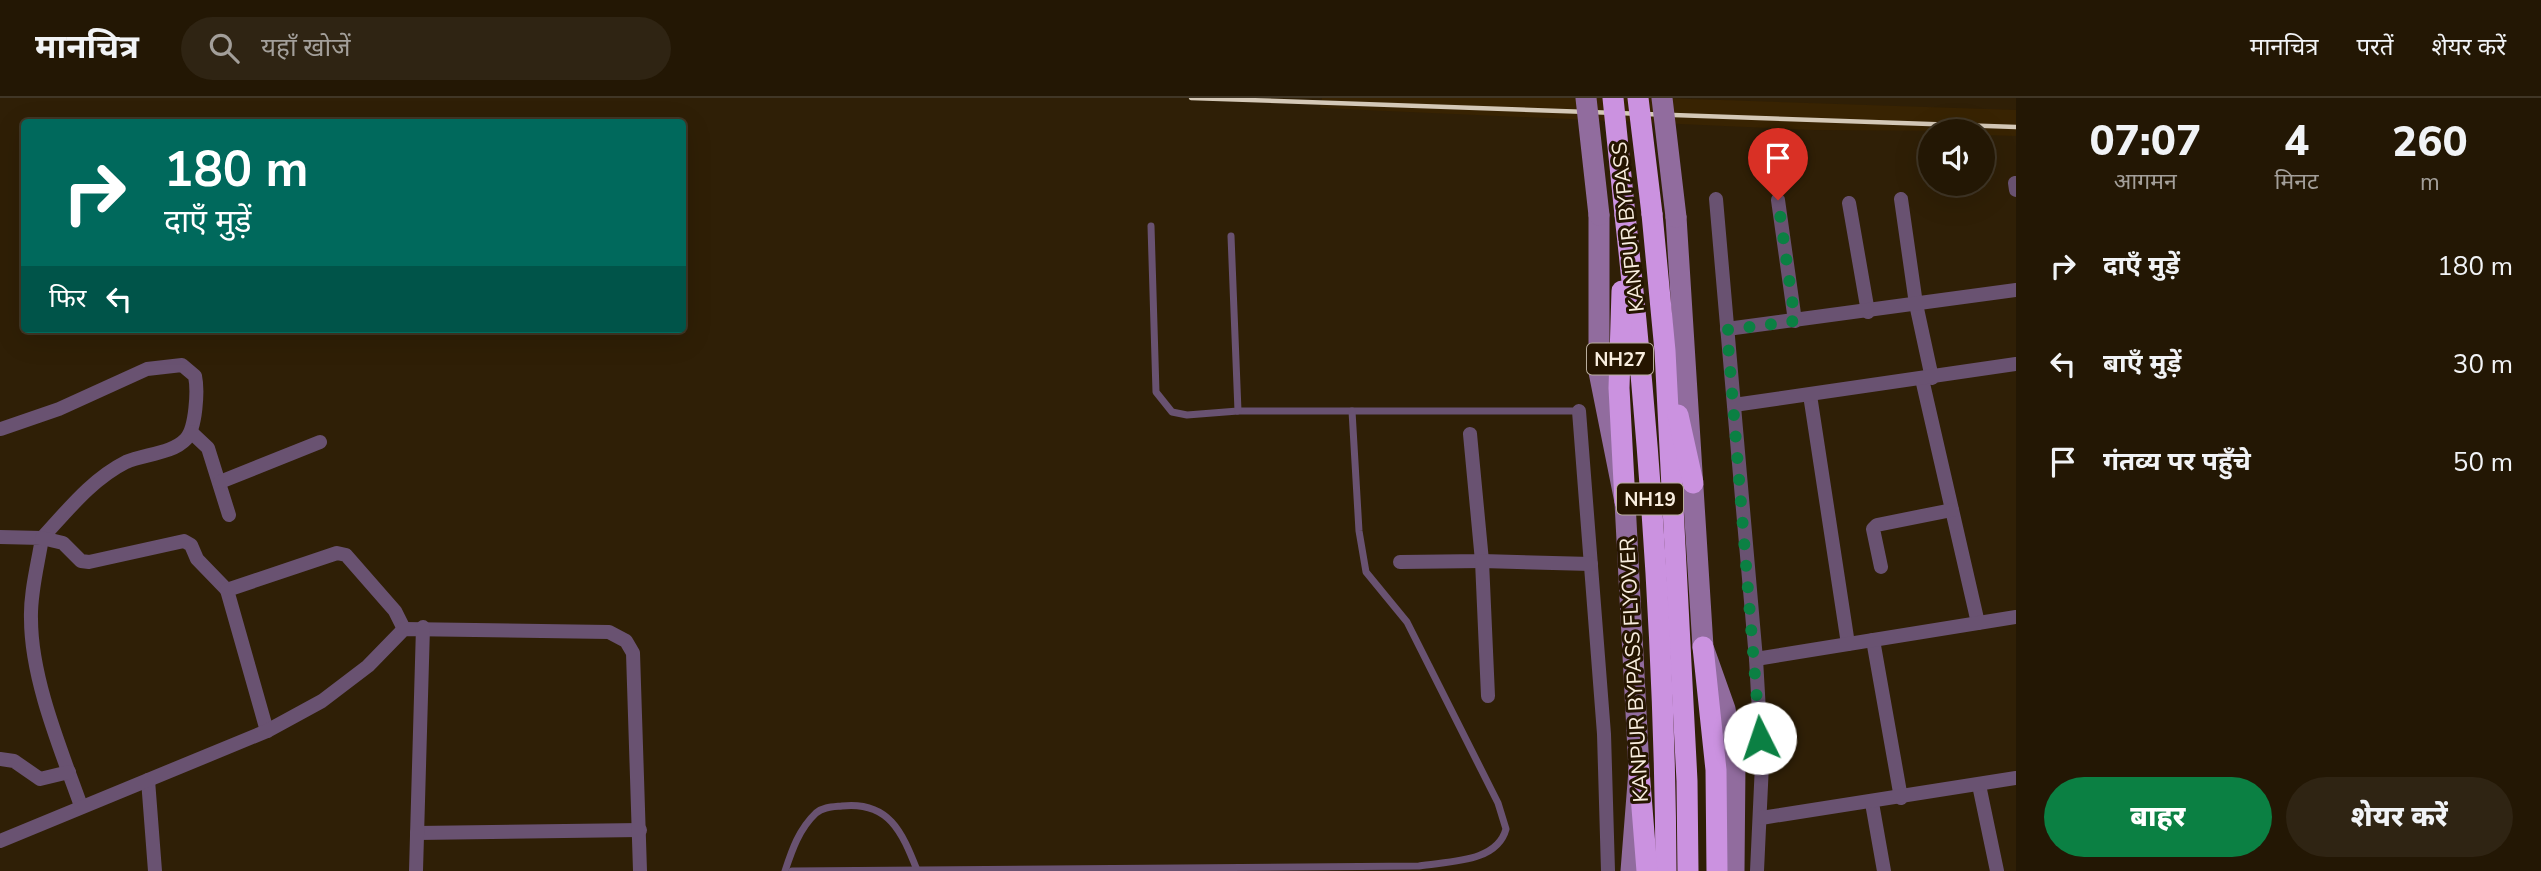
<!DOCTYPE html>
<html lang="hi">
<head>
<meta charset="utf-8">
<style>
	:root { --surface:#231704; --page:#2f2413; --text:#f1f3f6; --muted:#a39f9a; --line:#403626; --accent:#0b8043 }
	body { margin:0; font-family:"Nunito Sans","Noto Sans Devanagari",sans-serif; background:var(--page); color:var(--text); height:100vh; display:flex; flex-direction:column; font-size:26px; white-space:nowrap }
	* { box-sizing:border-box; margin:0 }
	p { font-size:23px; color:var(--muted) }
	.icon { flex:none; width:38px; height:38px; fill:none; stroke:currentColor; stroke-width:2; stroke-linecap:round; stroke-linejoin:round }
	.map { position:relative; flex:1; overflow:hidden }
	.panel { display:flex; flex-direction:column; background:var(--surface); width:525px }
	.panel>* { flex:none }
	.hud { position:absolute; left:21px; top:21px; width:665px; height:214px; border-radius:7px; box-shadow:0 7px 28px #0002,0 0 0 2px var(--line); background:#00695c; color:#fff; overflow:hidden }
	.fabs { position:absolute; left:1918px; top:21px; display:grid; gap:14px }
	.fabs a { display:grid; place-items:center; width:77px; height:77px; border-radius:50%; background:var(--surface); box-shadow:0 7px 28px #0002,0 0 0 2px var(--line); font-size:35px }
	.pin { position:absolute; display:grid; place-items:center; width:60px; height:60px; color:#fff; margin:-72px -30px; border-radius:50% 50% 50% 0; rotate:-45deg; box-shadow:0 0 7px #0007 }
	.pin .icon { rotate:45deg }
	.me { position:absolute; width:77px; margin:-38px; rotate:356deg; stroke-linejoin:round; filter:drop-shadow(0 0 5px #0008) }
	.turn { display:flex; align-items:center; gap:24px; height:147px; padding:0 28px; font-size:32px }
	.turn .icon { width:91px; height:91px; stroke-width:2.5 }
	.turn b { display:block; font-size:49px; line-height:60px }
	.then { display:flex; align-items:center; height:66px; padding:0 28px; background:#0003; gap:14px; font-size:26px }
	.eta { display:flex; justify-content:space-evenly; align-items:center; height:119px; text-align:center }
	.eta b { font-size:42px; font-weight:800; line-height:49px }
	.cta { display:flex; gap:14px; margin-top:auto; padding:14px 28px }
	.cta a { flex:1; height:80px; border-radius:42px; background:var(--accent); color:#fff; font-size:28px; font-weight:800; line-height:80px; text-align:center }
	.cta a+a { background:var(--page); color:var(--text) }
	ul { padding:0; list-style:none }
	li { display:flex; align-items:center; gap:21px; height:98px; padding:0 28px }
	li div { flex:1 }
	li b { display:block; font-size:26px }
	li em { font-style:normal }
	header { display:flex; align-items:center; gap:42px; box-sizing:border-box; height:98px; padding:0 35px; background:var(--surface); border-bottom:2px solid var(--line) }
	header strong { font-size:33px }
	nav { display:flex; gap:38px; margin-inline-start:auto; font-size:24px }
	.search { width:490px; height:63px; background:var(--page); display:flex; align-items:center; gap:18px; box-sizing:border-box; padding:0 24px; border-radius:38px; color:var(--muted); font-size:26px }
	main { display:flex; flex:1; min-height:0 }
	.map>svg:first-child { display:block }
	.built { fill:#382302 }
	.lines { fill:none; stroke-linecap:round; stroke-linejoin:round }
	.lane { stroke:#695271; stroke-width:7 }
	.street { stroke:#695271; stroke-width:14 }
	.secondary { stroke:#916c9e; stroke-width:21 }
	.highway { stroke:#cb92e0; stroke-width:21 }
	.rail { stroke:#d4c8b7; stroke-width:4.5 }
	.secondary-bridge { stroke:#916c9e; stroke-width:21 }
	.highway-bridge { stroke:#cb92e0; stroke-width:21 }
	.route { stroke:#0b8043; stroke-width:12; stroke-dasharray:0 21.6 }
	.labels { text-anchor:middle; stroke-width:6; stroke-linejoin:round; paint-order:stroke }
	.shield { fill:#251500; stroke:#b9ad9c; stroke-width:2 }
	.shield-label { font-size:19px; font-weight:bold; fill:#f9eedf }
	.street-label { font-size:21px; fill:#f9eedf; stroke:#251500 }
</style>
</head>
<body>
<header>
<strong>मानचित्र</strong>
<div class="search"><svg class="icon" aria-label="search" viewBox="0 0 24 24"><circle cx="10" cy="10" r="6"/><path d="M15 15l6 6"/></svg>यहाँ खोजें</div>
<nav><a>मानचित्र</a><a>परतें</a><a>शेयर करें</a></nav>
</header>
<main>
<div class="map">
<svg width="2016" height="773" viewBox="0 0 2016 773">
	<rect width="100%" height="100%" fill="#2f1f06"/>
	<path class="built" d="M1322 0H1662L2016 12V38L1983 37V33L1813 32 1320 10Z"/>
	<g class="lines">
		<g class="lane">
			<path d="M1151 128 1156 294 1172 314 1187 317 1238 313H1579"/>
			<path d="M1231 138 1238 313"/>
			<path d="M785 773C792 752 799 731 816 715 823 709 832 709 842 708 889 703 902 734 917 772"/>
			<path d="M792 773 1419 768C1448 763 1497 765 1506 731L1498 705 1407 524 1366 474 1359 433 1352 313"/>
		</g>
		<g class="street">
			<path d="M2015 85 2016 92"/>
			<path d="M1716 101 1756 561 1762 666 1757 773"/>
			<path d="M1901 101 1916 206 1932 280"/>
			<path d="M1778 102 1795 223"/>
			<path d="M1849 105 1868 214"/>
			<path d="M1727 231 2016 192"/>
			<path d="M1922 281 1978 525"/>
			<path d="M1810 297 1848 546"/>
			<path d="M1734 307 2016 266"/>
			<path d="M1579 313 1604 636 1608 773"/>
			<path d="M1 331 59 311 147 271 182 267 195 278C198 292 196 330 186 341 172 356 144 356 126 364 92 381 67 413 42 440"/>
			<path d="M191 334 208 350 229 417"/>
			<path d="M220 384 320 344"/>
			<path d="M0 439 42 440C38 466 30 495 31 521 31 581 61 652 81 708"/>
			<path d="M42 440 63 445 81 463 89 464 184 443 191 447 197 461 227 492"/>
			<path d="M1400 464 1482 463 1470 336"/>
			<path d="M1881 469 1873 431 1877 427 1952 412"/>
			<path d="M1873 542 1901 700"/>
			<path d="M1756 561 2016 519"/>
			<path d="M1488 598 1482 463 1591 466"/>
			<path d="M267 633 227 492 337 455 346 457 395 513 404 531"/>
			<path d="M0 661 14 663 40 681 69 674"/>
			<path d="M148 682 155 773"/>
			<path d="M1979 687 1997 773"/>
			<path d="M1872 705 1884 773"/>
			<path d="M1761 720 2016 680"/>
			<path d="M417 735 640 732"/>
			<path d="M0 743 267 633 322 603 368 568 404 531 609 534 626 543 633 555 640 773"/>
			<path d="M416 773 423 529"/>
		</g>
		<g class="secondary">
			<path d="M1599 117V274L1625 404 1639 672 1631 773"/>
			<path d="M1676 119 1703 549 1725 611 1735 665 1734 773"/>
		</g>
		<g class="highway">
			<path d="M1652 116 1665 253 1687 683 1688 773"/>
			<path d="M1625 117C1649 334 1665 554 1666 773"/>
			<path d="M1622 193 1619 290 1625 404"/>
			<path d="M1678 317 1693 385"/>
			<path d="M1703 549 1716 672 1717 773"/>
			<path d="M1639 672 1647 773"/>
		</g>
		<path class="rail" d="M1191 0 2016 29"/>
		<g class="secondary-bridge">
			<path d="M1586 0 1599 117"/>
			<path d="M1662 0 1676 119"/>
		</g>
		<g class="highway-bridge">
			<path d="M1613 0 1625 117"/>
			<path d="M1638 0 1652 116"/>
		</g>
	</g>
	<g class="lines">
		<path class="route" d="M1760 640 1727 232 1795 223 1778 102"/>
	</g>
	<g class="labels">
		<g class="shield">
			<rect x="1587" y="245.5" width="66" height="31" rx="5"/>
			<rect x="1617" y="385.5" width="66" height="31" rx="5"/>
		</g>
		<g class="shield-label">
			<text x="1620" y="268">NH27</text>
			<text x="1650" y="408">NH19</text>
		</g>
		<g class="street-label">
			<text transform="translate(1628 129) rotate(-96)" y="7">KANPUR BYPASS</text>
			<text transform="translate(1634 572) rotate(-93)" y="7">KANPUR BYPASS FLYOVER</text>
		</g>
	</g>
</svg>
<div class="fabs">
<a><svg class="icon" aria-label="sound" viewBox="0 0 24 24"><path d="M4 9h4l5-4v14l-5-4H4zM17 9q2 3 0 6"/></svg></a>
</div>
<div class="pin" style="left:1778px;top:102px;background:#d93025"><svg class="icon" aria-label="arrive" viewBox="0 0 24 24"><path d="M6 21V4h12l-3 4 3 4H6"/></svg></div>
<svg class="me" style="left:1760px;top:640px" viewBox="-20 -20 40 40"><circle r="19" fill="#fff"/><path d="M0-13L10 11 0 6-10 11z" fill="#0b8043"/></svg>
<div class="hud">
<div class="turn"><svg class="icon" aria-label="right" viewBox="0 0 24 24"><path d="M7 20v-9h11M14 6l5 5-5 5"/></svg><div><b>180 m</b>दाएँ मुड़ें</div></div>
<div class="then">फिर<svg class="icon" aria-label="left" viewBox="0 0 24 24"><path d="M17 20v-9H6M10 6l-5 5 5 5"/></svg></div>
</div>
</div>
<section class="panel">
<div class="eta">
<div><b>07:07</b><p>आगमन</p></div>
<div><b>4</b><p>मिनट</p></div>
<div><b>260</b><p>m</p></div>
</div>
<ul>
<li><svg class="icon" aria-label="right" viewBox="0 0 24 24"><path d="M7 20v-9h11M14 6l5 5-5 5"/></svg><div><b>दाएँ मुड़ें</b></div><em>180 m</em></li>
<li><svg class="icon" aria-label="left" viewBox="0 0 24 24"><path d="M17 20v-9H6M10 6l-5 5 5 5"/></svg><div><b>बाएँ मुड़ें</b></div><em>30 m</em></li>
<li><svg class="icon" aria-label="arrive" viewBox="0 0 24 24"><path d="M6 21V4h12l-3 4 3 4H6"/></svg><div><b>गंतव्य पर पहुँचे</b></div><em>50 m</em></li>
</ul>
<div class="cta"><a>बाहर</a><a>शेयर करें</a></div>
</section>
</main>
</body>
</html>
